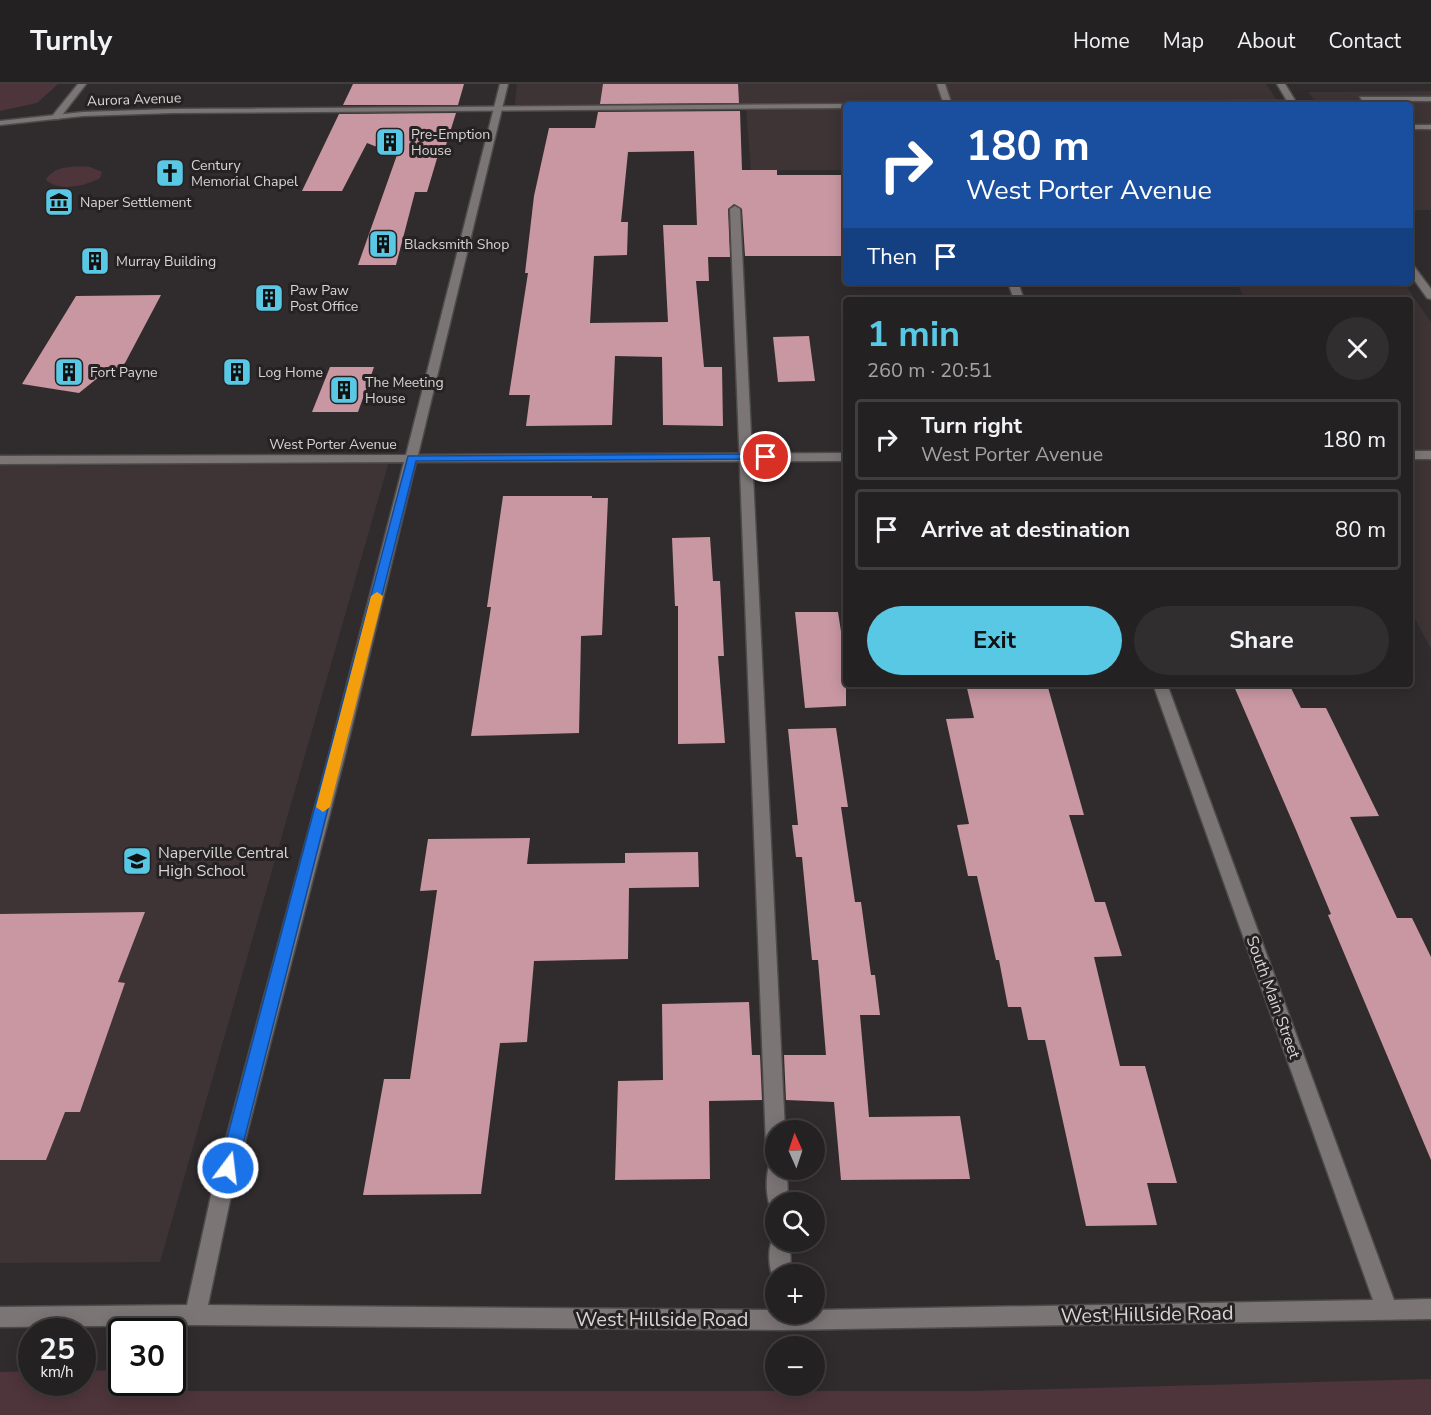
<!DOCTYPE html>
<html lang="en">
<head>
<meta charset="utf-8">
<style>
	:root { --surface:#242122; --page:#302e2f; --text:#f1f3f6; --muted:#a3a3a5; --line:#413e40; --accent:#59c8e4 }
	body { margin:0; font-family:"Nunito Sans",sans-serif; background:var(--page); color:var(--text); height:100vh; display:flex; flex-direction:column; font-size:22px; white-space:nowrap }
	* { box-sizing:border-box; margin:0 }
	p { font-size:20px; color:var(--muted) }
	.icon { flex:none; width:33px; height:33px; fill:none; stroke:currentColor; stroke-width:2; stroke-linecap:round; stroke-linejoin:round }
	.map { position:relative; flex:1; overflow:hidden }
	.drawer { position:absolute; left:843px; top:213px; width:570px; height:390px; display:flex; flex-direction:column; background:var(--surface); border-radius:6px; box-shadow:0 3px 15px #0003,0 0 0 2px var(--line) }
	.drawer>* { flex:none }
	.hud { position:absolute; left:843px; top:18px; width:570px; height:183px; border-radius:6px; box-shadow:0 3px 15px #0003,0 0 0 2px var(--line); background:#1a4fa0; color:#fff; overflow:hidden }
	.needle { width:39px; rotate:357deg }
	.tools { position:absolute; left:765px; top:1036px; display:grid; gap:12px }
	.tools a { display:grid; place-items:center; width:60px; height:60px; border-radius:50%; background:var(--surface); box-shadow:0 3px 15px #0003,0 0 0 2px var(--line); font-size:30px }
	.speed { position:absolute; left:18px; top:1234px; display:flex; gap:12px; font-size:30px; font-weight:700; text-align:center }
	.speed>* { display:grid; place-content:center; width:78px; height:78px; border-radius:50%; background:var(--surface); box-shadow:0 3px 15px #0003,0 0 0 2px var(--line); line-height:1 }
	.speed small { font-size:15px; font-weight:400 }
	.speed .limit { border:3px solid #111; border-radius:9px; background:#fff; color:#111 }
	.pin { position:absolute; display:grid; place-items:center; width:51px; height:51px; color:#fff; margin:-26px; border:3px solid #fff; border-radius:50%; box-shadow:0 2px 6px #0007 }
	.me { position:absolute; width:66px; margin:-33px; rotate:15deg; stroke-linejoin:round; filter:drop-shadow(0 0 4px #0008) }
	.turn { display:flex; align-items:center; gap:21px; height:126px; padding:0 24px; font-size:27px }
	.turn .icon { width:78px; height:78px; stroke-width:2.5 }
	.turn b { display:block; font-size:42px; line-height:51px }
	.then { display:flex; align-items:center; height:57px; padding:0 24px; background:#0003; gap:12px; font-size:22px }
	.round { display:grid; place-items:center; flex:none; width:63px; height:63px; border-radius:32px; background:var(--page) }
	.headline { display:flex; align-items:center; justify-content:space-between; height:102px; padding:0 24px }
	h1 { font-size:36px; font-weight:700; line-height:45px; color:var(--accent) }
	.cta { display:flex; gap:12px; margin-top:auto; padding:12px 24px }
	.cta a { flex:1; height:69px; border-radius:36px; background:var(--accent); color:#111; font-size:24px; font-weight:700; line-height:69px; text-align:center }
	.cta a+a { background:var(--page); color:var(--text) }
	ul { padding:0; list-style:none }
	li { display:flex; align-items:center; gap:18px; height:81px; margin:0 12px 9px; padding:0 12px; border:3px solid var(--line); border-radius:6px }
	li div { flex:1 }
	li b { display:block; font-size:22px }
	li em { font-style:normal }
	header { display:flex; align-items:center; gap:36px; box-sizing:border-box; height:84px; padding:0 30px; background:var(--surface); border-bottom:2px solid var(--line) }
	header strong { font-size:28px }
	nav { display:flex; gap:33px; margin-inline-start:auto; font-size:21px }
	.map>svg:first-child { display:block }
	.built { fill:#3e3335 }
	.green { fill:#4e353b }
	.building { fill:#c897a2; fill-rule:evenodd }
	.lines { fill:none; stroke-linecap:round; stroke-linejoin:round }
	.service-casing { stroke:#4d4a4a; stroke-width:3 }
	.minor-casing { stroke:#4d4a4a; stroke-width:3 }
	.secondary-casing { stroke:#4d4a4a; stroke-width:3 }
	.service { fill:#7b7576; fill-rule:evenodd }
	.minor { fill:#7b7576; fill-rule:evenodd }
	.secondary { fill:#7b7576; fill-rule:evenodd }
	.route { fill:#1a73e8; stroke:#114b97; stroke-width:1.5 }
	.slow { fill:#f59e0b }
	.labels { text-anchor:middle; stroke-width:6; stroke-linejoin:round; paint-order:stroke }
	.far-street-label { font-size:14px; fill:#d7d4d4; stroke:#262223 }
	.far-poi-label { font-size:14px; fill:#d7d4d4; stroke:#262223; text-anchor:start }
	.poi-label { font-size:16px; fill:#d7d4d4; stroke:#262223; text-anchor:start }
	.street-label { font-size:16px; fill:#d7d4d4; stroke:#262223 }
	.near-street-label { font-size:20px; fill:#d7d4d4; stroke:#262223 }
</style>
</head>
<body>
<header>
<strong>Turnly</strong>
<nav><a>Home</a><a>Map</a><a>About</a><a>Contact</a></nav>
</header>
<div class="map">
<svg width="1431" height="1331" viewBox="0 0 1431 1331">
	<rect width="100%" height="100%" fill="#302c2d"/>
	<g class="built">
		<path d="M517 0H1266L1280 21H846V86H751L746 25 514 28Z"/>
		<path d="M1431 7V126H1410V21H1318L1308 8Z"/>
		<path d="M1236 198H1403L1431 238V565L1410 525V216H1246Z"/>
		<path d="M390 374 160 1178 0 1179V376Z"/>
	</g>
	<g class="green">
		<path d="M0 0H58L37 19 0 27Z"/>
		<path d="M90 83 102 88 100 94C86 102 60 108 46 96 52 82 76 82 90 83Z"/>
		<path d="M121 1286 122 1299H145L143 1307H974L1431 1295V1331H0V1288L31 1287 32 1299H82L83 1287Z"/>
	</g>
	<g class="building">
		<path d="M353 0H464L458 21H343Z"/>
		<path d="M603 0H738L739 19 600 20Z"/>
		<path d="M740 27 742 86H777V91H846V172H745L742 125 734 120 728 125 730 173H708L709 197H696L704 283H722L723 342 663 341 662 273 615 272 612 341 526 342 530 311H509L528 189H525L534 112 549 44H595L598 28ZM694 67 697 141H663L668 238 590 239 594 172 627 171 628 138H621L628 68Z"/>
		<path d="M456 29 446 61H441L427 108H415L396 181H358L397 71 367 59 342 107H302L339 30Z"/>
		<path d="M161 211 125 279 117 285 110 284 79 309 22 300 76 212Z"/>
		<path d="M809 252 815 297 778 298 773 253Z"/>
		<path d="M330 283H374L358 328H312Z"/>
		<path d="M503 412H592V414H608L602 551 581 552 579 649 471 652 491 523H487Z"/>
		<path d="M710 453 713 497H720L724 572H718L725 659 678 660V522H675L672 454Z"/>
		<path d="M795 528H838L846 580V622L805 624Z"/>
		<path d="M966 600H1047L1084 731H1069L1095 818H1105L1122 872 1094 873 1120 982H1145L1177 1099H1147L1157 1141 1086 1142 1045 956H1028L1021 923H1008L999 876H996L977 792H968L957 741 969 740 946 635 974 634Z"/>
		<path d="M1233 600H1289L1301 624H1326L1379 732 1350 733 1397 834H1412L1431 873V1076L1328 831 1331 830 1296 746Z"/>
		<path d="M836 644 848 723H841L855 818H861L871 891H875L880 931H860L869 1033 960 1032 970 1095 841 1096 834 1018 786 1016 784 971H826L818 876H812L802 773H796L792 741H798L788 645Z"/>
		<path d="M530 754 527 780 625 779V769L698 768 699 803 629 804 628 875 534 877 527 958 500 959 481 1110 363 1111 384 995H410L437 806 420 807 428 755Z"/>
		<path d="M145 828 118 898 125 899 80 1028H65L46 1076H0V830Z"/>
		<path d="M749 918 752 971H760L762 1016 709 1017 710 1095 615 1096 618 997 663 996 662 920Z"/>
	</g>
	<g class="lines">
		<g class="service-casing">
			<g id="service">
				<path d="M1360 13H1431V17H1370L1373 21H1365Z"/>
				<rect x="1410" y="41" width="21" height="4"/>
				<path d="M735 122 740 125 785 1047H776V1070L769 1068 766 1062 730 125Z"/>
				<path d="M776 1078V1086H787L788 1119H776V1127L771 1125C766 1114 765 1091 770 1080Z"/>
				<path d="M776 1151V1158H790L791 1191H776V1198C768 1189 766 1159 776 1151Z"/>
			</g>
		</g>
		<g class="minor-casing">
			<g id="minor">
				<path d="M78 0H86L59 35H53V31Z"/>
				<path d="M500 0H508L418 371 846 369V377L416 378 345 671 232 1107 208 1221 776 1226V1230H814V1226L1373 1216 1153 600H1167L1394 1216 1431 1215V1235L783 1246 195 1241 0 1243V1223L187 1221 212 1107 329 671 404 378 0 380V372L406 371Z"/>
				<path d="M937 0H945L952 21H944Z"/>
				<path d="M1008 198H1018L1024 216H1014Z"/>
				<rect x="1410" y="367" width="21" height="8"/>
			</g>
		</g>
		<g class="secondary-casing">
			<g id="secondary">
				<path d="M1277 0H1285L1298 21H987L991 19 1287 17Z"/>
				<path d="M846 20 849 21H846V24L172 29 83 32 0 41V37L83 28 172 25Z"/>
				<path d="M1410 180 1413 181 1431 205V215L1427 214 1410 190Z"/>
			</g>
		</g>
		<use href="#service" class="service"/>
		<use href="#minor" class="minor"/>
		<use href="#secondary" class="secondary"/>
	</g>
	<path class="route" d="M766 370 769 371V375L416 377 237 1084 234 1090 228 1092 222 1090 219 1084 408 372Z"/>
	<path class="slow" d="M377 508 383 512 330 723 323 728 316 723 371 512Z"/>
	<defs>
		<g id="building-square" transform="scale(1.5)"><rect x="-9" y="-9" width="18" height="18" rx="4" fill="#59c8e4" stroke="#262223"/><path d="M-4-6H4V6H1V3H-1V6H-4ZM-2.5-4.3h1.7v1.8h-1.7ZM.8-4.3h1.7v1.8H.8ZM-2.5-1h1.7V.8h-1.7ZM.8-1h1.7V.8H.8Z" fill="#111"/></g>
		<g id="church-square" transform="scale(1.5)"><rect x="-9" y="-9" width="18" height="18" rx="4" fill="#59c8e4" stroke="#262223"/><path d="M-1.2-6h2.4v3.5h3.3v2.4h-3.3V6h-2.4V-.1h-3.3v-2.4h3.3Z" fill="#111"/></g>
		<g id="museum-square" transform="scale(1.5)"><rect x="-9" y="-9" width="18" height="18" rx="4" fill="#59c8e4" stroke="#262223"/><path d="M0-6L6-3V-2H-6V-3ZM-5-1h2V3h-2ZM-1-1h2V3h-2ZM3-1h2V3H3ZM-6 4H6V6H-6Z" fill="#111"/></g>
		<g id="school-square" transform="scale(1.5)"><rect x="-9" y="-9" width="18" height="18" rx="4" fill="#59c8e4" stroke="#262223"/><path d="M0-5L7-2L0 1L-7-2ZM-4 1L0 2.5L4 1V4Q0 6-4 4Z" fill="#111"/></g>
	</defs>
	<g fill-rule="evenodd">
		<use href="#building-square" x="390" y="58"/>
		<use href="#church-square" x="170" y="89"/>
		<use href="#museum-square" x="59" y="118"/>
		<use href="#building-square" x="383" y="160"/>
		<use href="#building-square" x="95" y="177"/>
		<use href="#building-square" x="269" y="214"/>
		<use href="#building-square" x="69" y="288"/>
		<use href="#building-square" x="237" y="288"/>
		<use href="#building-square" x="344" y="306"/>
		<use href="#school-square" x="137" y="777"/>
	</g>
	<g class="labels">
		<g class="far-street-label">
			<text transform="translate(134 15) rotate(-2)" y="5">Aurora Avenue</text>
			<text x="333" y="365">West Porter Avenue</text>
		</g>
		<g class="far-poi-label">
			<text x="411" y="55">Pre-Emption<tspan x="411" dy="16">House</tspan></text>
			<text x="191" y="86">Century<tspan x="191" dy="16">Memorial Chapel</tspan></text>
			<text x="80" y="123">Naper Settlement</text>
			<text x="404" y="165">Blacksmith Shop</text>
			<text x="116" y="182">Murray Building</text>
			<text x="290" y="211">Paw Paw<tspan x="290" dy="16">Post Office</tspan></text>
			<text x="90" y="293">Fort Payne</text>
			<text x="258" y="293">Log Home</text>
			<text x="365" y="303">The Meeting<tspan x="365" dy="16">House</tspan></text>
		</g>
		<g class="poi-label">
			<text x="158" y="774">Naperville Central<tspan x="158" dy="18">High School</tspan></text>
		</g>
		<g class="street-label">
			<text transform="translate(1274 913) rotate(70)" y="6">South Main Street</text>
		</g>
		<g class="near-street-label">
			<text transform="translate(1147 1230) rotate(-1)" y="7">West Hillside Road</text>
			<text x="662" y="1242">West Hillside Road</text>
		</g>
	</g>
</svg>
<div class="tools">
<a><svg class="needle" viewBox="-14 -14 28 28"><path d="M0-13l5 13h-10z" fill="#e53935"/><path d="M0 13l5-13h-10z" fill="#a3a3a5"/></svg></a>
<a><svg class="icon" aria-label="search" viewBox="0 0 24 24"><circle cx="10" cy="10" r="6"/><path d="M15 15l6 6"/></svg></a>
<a>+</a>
<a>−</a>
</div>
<div class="speed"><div>25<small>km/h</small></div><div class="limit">30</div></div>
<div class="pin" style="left:766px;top:373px;background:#d93025"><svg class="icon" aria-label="arrive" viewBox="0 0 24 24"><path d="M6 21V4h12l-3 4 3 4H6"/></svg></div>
<svg class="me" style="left:228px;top:1084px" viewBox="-20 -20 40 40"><circle r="17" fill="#1a73e8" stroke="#fff" stroke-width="3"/><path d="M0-11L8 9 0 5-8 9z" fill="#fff"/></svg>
<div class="hud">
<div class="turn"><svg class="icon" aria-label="right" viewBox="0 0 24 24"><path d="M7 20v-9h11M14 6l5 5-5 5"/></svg><div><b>180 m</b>West Porter Avenue</div></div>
<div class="then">Then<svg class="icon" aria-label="arrive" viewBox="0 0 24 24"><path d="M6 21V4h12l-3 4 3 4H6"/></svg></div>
</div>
<section class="drawer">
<div class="headline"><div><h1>1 min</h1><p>260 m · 20:51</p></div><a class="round"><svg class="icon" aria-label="close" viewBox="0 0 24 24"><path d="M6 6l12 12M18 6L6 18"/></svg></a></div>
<ul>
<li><svg class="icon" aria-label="right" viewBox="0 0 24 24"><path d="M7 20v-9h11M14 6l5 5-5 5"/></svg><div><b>Turn right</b><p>West Porter Avenue</p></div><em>180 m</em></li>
<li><svg class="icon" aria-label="arrive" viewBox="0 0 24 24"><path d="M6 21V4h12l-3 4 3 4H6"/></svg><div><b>Arrive at destination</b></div><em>80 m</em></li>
</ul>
<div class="cta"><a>Exit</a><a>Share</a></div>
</section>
</div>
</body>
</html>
